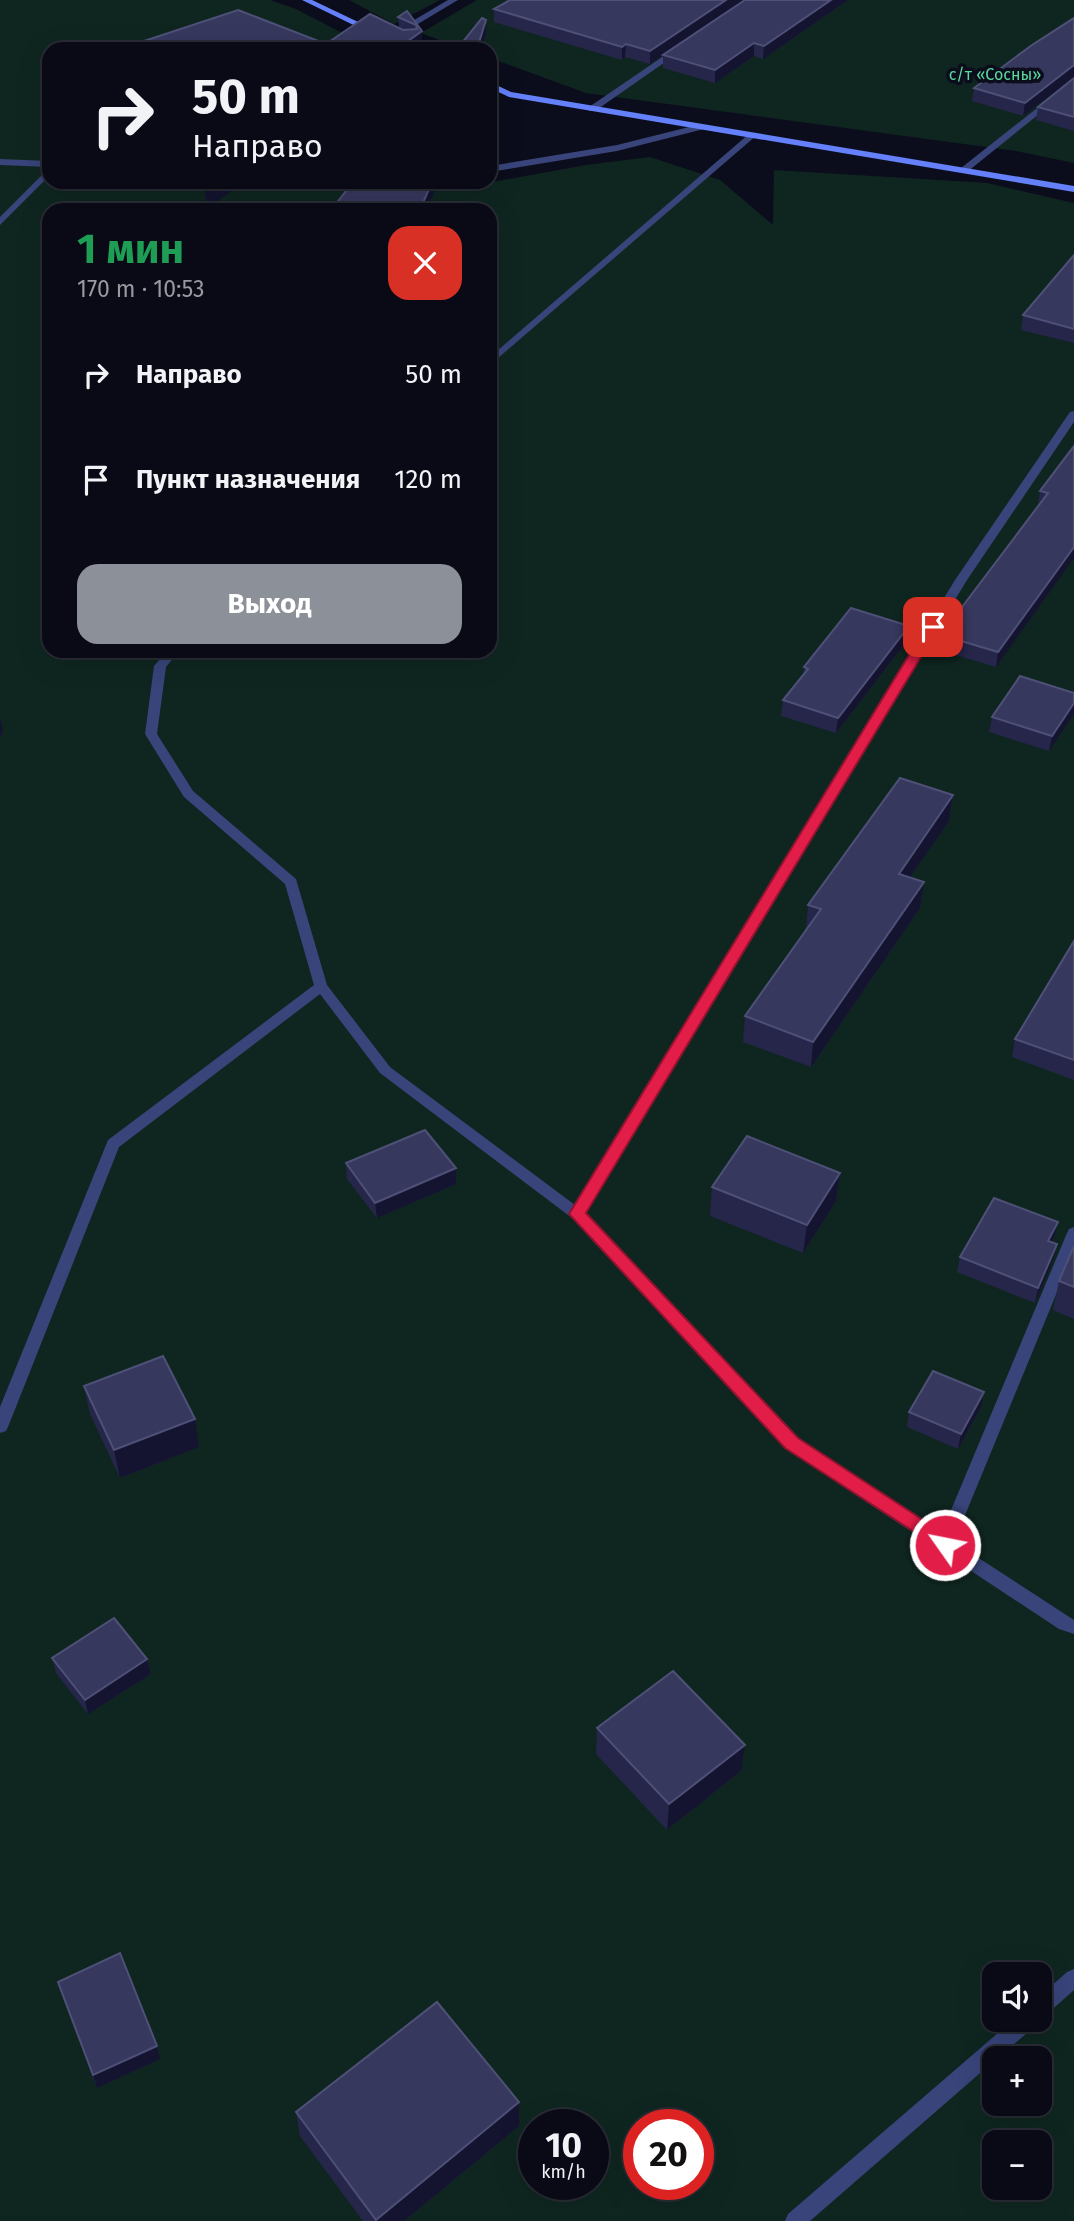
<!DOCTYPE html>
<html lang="ru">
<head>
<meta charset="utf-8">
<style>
	:root { --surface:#090a15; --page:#171822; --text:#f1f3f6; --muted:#999aa0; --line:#292b34; --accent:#8c9099 }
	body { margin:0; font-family:"Fira Sans",sans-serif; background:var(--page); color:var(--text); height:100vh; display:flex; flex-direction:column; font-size:26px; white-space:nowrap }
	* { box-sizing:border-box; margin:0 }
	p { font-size:23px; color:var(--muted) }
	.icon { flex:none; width:38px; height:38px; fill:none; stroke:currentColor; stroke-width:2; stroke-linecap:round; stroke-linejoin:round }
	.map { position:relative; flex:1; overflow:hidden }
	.details { position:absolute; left:42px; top:203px; width:455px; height:455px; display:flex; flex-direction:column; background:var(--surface); border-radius:21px; box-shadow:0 7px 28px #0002,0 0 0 2px var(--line) }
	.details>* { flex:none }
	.guide { position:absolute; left:42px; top:42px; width:455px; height:147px; border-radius:21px; box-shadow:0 7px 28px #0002,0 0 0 2px var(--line); background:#090a15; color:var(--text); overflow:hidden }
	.buttons { position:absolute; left:982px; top:1962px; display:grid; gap:14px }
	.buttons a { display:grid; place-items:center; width:70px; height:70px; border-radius:14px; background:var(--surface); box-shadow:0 7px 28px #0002,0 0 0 2px var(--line); font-size:35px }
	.speed { position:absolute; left:518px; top:2109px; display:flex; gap:14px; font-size:35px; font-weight:700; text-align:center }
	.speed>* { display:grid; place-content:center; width:91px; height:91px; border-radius:50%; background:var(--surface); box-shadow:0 7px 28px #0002,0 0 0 2px var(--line); line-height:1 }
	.speed small { font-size:18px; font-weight:400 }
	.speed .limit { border:10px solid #d22; background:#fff; color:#111 }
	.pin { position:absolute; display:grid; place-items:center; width:60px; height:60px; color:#fff; margin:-30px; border-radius:14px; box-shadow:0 4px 10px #0006 }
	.me { position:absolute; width:77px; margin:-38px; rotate:303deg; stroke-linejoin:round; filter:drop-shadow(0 0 5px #0008) }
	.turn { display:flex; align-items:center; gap:24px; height:147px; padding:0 35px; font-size:32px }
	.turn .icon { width:91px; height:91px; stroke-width:2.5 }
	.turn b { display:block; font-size:49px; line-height:60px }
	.round { display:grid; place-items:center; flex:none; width:74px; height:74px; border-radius:21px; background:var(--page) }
	.head { display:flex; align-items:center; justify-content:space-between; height:119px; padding:0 35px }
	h1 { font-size:42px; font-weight:700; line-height:52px; color:#1e9e55 }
	.button { display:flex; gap:14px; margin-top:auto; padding:14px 35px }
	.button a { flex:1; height:80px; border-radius:21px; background:var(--accent); color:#fff; font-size:28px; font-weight:700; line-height:80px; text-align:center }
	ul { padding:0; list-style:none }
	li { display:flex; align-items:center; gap:21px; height:105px; padding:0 35px }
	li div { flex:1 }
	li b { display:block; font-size:26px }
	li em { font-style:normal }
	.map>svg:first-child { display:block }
	.green { fill:#0f2620; fill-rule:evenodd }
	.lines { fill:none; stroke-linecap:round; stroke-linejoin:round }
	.lane { fill:#38447a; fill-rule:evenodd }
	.secondary { fill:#6480fa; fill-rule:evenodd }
	.wall { fill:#25264a }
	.shaded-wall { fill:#141430 }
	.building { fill:#37385e; stroke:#4e5077; stroke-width:2 }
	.route { fill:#e11d48; stroke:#92132f; stroke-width:2 }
	.labels { text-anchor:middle; stroke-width:7; stroke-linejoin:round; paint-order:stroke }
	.far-park-label { font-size:16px; fill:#59da9d; stroke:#0c0d1c }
</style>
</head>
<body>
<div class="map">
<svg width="1074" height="2221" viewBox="0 0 1074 2221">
	<rect width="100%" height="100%" fill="#0c0d1c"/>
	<g class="green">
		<path d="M0 0H270L296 9 373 49H49V182H460V188L586 165 650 157 720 180 773 225 774 170 987 183 1074 203V2221H0ZM49 210H490V651H49ZM994 1974H1040V2020H994ZM994 2058H1040V2104H994ZM534 2124H593V2184H534ZM639 2124H698V2184H639ZM994 2142H1040V2188H994Z"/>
		<path d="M349 0H440L394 24Z"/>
		<path d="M477 0H1074V163L1016 151 586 93 490 58V49H464L421 33Z"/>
	</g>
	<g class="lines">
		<g class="lane">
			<path d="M448 0H458L401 34 394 32Z"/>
			<path d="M674 49 681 51 595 111H589V107Z"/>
			<path d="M1074 79V86L967 172H961V168Z"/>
			<path d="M701 124 704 125V129L617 151 490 172V166L617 145Z"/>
			<path d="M750 133 757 135 490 365V357Z"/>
			<path d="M0 159 49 161V167L0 165Z"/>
			<path d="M49 168V176L0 225V217Z"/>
			<path d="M1074 411V422L967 580 585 1213 797 1438 941 1534 1067 1233 1069 1229 1074 1227V1251L954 1542 1074 1620V1634L1059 1629 785 1448 572 1218 380 1073 320 994 119 1147 8 1427 6 1431 0 1433V1407L108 1140 314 985 285 884 184 797 145 734 154 666 167 651H179L166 667 157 734 193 791 296 879 327 985 390 1067 575 1205 955 580 1070 412Z"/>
			<path d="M1074 1969V1990L1047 2014 1040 2017V1996L1067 1972Z"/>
			<path d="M1013 2020H1036L1034 2027 998 2058H994V2061L810 2221H785L788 2214Z"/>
		</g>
		<g class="secondary">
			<path d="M302 0H312L377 31 370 33Z"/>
			<path d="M490 82 511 92 1074 186V192L509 97 490 88Z"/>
		</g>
	</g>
	<g class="wall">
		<path d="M744 0 650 64 625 57 622 60 494 22V9Z"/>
		<path d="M848 0 763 59 754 56 715 83 663 68V55Z"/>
		<path d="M407 11 422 31V49H135V44H326L399 28 398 17Z"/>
		<path d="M1074 18 1023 116 972 101 974 88Z"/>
		<path d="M1074 78V131L1036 120 1038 107Z"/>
		<path d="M1074 255V343L1021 330 1023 315Z"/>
		<path d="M1074 446 996 667 939 650 941 635 1038 505 1040 491Z"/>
		<path d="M907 641 836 733 781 716 783 700 803 675 804 667Z"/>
		<path d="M1074 693 1049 751 989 732 992 717Z"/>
		<path d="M953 795 949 821 910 877 920 908 811 1067 743 1042 745 1016 806 931 808 905Z"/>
		<path d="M1074 941V1080L1012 1057 1015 1039Z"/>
		<path d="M346 1163 456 1184 377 1218 347 1179Z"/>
		<path d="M840 1173 836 1201 803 1253 710 1216 712 1187Z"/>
		<path d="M1058 1222 1054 1237 1052 1242 1053 1260 1035 1303 957 1272 960 1257Z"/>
		<path d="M1074 1246V1319L1053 1310 1059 1281Z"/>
		<path d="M84 1386 199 1447 120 1478 90 1414Z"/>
		<path d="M981 1407 958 1449 907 1427 909 1412Z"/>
		<path d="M52 1658 147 1659 151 1674 88 1714 56 1673Z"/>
		<path d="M597 1728 741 1771 667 1830 596 1754Z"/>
		<path d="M58 1982 160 2059 97 2088Z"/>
		<path d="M296 2112 519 2126 404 2221H363L300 2136Z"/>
	</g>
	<g class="shaded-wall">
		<path d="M726 0H744L650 64V51Z"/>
		<path d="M831 0H848L763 59 764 46Z"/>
		<path d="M486 20V33L481 49H477Z"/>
		<path d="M422 31V49H397Z"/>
		<path d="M754 43V56L715 83V70Z"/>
		<path d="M626 44 625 57 622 60V47Z"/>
		<path d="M1074 65V77L1023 116 1025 103Z"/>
		<path d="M210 182H244L207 209 204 186Z"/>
		<path d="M432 182H439L426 210H420Z"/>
		<path d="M1074 547V558L996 667 998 652Z"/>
		<path d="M909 626 907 641 836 733 838 718Z"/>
		<path d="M1074 703V714L1049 751 1052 736Z"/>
		<path d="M0 717 3 731 0 738Z"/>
		<path d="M953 795 949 821 895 899 899 874Z"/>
		<path d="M924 882 920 908 811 1067 813 1042Z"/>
		<path d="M456 1168V1184L377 1218 375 1203Z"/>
		<path d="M840 1173 836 1201 803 1253 807 1225Z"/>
		<path d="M1058 1222 1054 1237 1044 1256 1048 1241Z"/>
		<path d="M1057 1244 1053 1260 1035 1303 1038 1288Z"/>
		<path d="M984 1392 981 1407 958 1449 961 1434Z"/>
		<path d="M195 1419 199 1447 120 1478 114 1450Z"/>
		<path d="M147 1659 151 1674 88 1714 85 1700Z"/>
		<path d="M745 1745 741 1771 667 1830 669 1804Z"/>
		<path d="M157 2046 160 2059 97 2088 93 2075Z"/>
		<path d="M519 2102V2126L404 2221H376V2220Z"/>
	</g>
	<g class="building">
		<path d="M510 0H726L650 51 626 44 622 47 494 9Z"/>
		<path d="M745 0H831L764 46 754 43 715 70 663 55Z"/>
		<path d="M238 10 326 44 370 14 403 30 417 29 416 25 398 17 407 11 422 31 397 49H151L135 44Z"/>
		<path d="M482 18 486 20 477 49H457Z"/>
		<path d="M1074 18V65L1025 103 974 88 1032 45Z"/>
		<path d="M1074 78V117L1038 107Z"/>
		<path d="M353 182H432L420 210 332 209Z"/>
		<path d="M1074 255V329L1023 315Z"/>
		<path d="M1074 446V547L998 652 941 635 1048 493 1040 491Z"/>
		<path d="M851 608 909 626 838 718 783 700 808 669 804 667Z"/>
		<path d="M1020 676 1074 693V703L1052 736 992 717Z"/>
		<path d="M900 778 953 795 899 874 924 882 813 1042 745 1016 821 909 808 905Z"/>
		<path d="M1074 941V1060L1015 1039Z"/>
		<path d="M425 1130 456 1168 375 1203 346 1163Z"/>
		<path d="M747 1136 840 1173 807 1225 712 1187Z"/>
		<path d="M994 1198 1058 1222 1048 1241 1057 1244 1038 1288 960 1257Z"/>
		<path d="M1074 1246V1287L1059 1281Z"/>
		<path d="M163 1356 195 1419 114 1450 84 1386Z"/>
		<path d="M933 1371 984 1392 961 1434 909 1412Z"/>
		<path d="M114 1618 147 1659 85 1700 52 1658Z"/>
		<path d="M673 1671 745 1745 669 1804 597 1728Z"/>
		<path d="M120 1953 157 2046 93 2075 58 1982Z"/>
		<path d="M437 2002 519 2102 376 2220 296 2112Z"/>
	</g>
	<path class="route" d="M933 623 939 627 586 1213 798 1438 952 1539 954 1545 952 1550 945 1552 785 1448 569 1214 926 627Z"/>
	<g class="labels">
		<g class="far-park-label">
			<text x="995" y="80">с/т «Сосны»</text>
		</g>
	</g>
</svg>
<div class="buttons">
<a><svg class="icon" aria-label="sound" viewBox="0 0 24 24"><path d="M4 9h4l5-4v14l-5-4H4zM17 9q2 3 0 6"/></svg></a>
<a>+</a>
<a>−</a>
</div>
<div class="speed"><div>10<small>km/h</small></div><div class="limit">20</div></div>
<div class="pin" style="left:933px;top:627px;background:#d93025"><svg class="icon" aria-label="arrive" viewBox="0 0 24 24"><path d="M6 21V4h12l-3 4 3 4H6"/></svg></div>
<svg class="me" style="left:945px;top:1545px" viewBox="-20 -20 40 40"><circle r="17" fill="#e11d48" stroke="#fff" stroke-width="3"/><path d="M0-11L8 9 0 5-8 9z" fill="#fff"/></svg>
<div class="guide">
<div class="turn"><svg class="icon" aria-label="right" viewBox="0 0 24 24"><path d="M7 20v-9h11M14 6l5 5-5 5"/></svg><div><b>50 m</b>Направо</div></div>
</div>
<section class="details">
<div class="head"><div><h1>1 мин</h1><p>170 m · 10:53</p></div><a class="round" style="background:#d93025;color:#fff"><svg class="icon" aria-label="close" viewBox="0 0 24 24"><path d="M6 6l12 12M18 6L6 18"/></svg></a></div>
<ul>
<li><svg class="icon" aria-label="right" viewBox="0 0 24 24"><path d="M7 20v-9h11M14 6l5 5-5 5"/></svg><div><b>Направо</b></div><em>50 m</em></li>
<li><svg class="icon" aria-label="arrive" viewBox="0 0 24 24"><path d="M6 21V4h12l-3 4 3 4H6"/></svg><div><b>Пункт назначения</b></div><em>120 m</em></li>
</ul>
<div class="button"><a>Выход</a></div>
</section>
</div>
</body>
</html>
